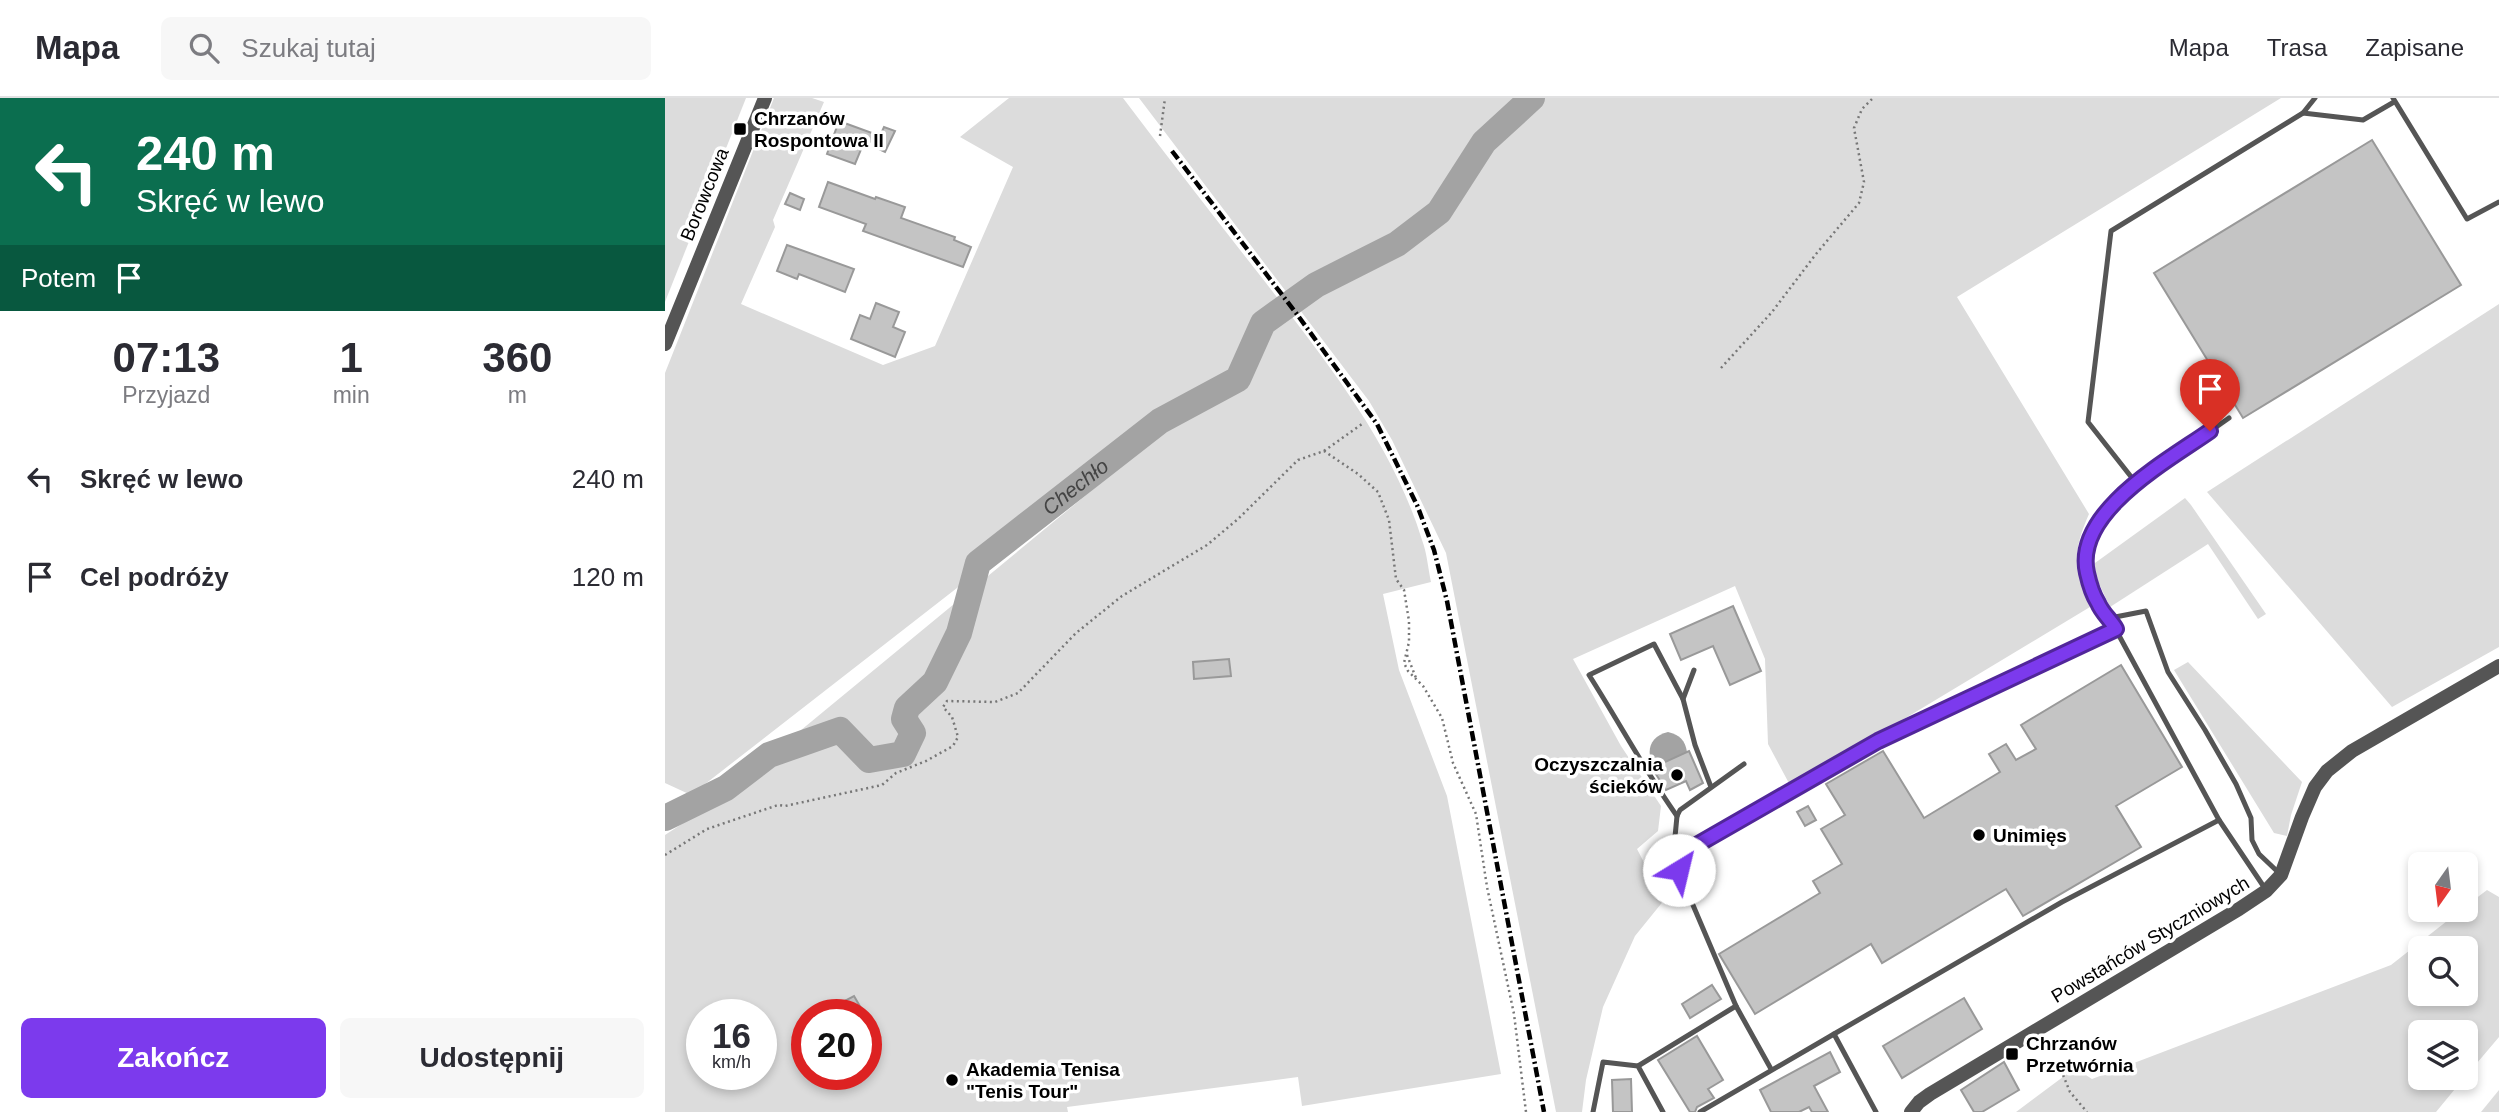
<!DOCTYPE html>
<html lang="pl">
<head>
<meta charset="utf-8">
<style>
	:root { --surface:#fff; --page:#f7f7f7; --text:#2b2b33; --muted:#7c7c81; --line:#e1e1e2; --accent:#7c3aed }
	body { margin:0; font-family:Arial,sans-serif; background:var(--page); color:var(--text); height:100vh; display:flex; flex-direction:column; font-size:26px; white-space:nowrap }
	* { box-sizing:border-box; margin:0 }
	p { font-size:23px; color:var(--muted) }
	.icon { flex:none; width:38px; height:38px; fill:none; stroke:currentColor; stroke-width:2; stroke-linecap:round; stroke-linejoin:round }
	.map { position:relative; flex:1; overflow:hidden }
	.drawer { display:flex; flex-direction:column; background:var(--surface); width:665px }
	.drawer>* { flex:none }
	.banner { background:#0b6e4f; color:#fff; overflow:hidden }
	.needle { width:46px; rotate:194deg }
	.buttons { position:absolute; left:1743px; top:754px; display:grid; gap:14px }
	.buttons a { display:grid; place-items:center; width:70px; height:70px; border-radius:10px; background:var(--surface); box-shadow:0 4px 10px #0003; font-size:35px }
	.speed { position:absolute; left:21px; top:901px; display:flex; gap:14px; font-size:35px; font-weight:700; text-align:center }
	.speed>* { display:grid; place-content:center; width:91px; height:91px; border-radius:50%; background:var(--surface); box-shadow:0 4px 10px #0003; line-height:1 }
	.speed small { font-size:18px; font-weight:400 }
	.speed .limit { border:10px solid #d22; background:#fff; color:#111 }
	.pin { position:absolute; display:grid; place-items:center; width:60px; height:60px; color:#fff; margin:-72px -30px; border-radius:50% 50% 50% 0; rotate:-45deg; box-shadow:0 0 7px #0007 }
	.pin .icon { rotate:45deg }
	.me { position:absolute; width:77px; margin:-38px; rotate:36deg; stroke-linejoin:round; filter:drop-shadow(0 0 5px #0008) }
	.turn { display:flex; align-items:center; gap:24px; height:147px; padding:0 21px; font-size:32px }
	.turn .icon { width:91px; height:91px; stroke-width:2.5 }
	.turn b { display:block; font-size:49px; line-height:60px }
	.then { display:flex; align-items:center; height:66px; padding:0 21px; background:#0003; gap:14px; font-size:26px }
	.eta { display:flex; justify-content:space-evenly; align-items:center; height:119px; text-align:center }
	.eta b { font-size:42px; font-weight:800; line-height:49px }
	.action { display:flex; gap:14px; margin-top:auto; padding:14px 21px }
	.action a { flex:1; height:80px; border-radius:10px; background:var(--accent); color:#fff; font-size:28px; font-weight:800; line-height:80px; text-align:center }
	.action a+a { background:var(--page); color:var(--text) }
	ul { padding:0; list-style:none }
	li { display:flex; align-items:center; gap:21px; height:98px; padding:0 21px }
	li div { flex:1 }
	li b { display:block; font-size:26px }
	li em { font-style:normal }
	header { display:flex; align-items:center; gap:42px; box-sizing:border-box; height:98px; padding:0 35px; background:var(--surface); border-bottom:2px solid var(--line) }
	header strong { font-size:33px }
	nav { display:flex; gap:38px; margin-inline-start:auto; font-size:24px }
	.search { width:490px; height:63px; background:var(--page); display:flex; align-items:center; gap:18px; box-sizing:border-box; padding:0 24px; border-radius:10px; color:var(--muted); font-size:26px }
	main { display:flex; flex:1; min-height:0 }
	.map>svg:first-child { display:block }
	.green { fill:#dcdcdc; fill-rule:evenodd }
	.water { fill:#a3a3a3 }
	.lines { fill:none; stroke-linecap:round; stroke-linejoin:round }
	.stream { stroke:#a3a3a3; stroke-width:4.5 }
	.river { stroke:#a3a3a3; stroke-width:26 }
	.building { fill:#c4c4c4; stroke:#999; stroke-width:2 }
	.path { stroke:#777; stroke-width:2.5; stroke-dasharray:2 3.5; stroke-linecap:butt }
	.service { stroke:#555; stroke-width:5 }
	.tertiary { stroke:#555; stroke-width:14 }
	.rail { stroke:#000; stroke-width:4.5; stroke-dasharray:10 3.5 2 3.5; stroke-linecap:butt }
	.route-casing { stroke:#51269a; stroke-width:18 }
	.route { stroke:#7c3aed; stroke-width:12 }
	.poi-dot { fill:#000; stroke:#fff; stroke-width:2.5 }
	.labels { text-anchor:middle; stroke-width:7; stroke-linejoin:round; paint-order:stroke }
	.poi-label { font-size:19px; font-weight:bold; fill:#000; stroke:#fff; text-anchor:start }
	.street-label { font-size:19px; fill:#000; stroke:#fff }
	.water-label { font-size:21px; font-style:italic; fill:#444; stroke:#fff }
</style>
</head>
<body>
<header>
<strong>Mapa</strong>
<div class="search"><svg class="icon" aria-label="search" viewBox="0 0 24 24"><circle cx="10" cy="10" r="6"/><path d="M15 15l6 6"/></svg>Szukaj tutaj</div>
<nav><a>Mapa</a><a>Trasa</a><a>Zapisane</a></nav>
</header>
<main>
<section class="drawer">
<div class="banner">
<div class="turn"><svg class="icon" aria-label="left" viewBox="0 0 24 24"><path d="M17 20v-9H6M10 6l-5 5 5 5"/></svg><div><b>240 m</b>Skręć w lewo</div></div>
<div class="then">Potem<svg class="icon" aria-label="arrive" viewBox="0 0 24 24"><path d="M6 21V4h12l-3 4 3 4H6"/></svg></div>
</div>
<div class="eta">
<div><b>07:13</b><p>Przyjazd</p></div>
<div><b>1</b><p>min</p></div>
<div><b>360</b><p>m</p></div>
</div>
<ul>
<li><svg class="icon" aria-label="left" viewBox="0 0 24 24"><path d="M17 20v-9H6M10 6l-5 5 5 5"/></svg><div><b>Skręć w lewo</b></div><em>240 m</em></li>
<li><svg class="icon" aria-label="arrive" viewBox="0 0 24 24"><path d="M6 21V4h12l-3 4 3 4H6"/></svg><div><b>Cel podróży</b></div><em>120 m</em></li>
</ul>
<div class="action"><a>Zakończ</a><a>Udostępnij</a></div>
</section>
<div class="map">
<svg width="1834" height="1014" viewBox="0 0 1834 1014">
	<rect width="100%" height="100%" fill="#fff"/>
	<g class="green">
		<path d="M0 0H81L0 204Z"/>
		<path d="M109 0H147L159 4 108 122 110 129 76 206 218 267 270 248 348 69 295 39 344 0H458C505 62 553 124 601 185 662 265 727 344 757 442 762 455 763 470 766 484L718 496 734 572 782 698 836 976 637 1008 633 979 402 1009 403 1014H0V737L44 708 586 261 26 697 0 685V275ZM37 917H96V976H37ZM142 917H201V976H142Z"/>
		<path d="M474 0H1616L1292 199 1424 416C1406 457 1410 469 1425 509L1126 689 1103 646 1100 561 1070 488 908 561 956 648 996 708 993 733 972 751 987 780 1004 796 970 838 938 909 921 982 917 1014H891L781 455 727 342 704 303Z"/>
		<path d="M1834 206V549L1727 609 1542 394Z"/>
		<path d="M1520 400 1526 407 1601 516 1593 521 1543 446 1445 509 1430 477V465Z"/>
		<path d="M1523 564 1637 684 1626 717 1622 738 1609 735 1509 572Z"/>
		<path d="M1822 792 1834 799V939L1801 978V934H1755V980H1799L1771 1014H1351L1410 970 1427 981 1726 867 1796 812H1801V808ZM1755 850H1801V896H1755Z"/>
		<path d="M1834 992V1014H1816Z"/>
	</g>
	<path class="water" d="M1003 634C1015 637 1020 642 1022 654L989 669C980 653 985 638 1003 634Z"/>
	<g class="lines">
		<path class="stream" d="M567 282 573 291"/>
		<path class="river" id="s1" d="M0 720 61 690 104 657 175 632 204 662 238 656 248 635 239 621 242 610 270 584 294 535 313 465 495 323 573 281 598 225 651 187 732 146 774 114 819 44 867 0"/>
	</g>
	<g class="building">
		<path d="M174 23 215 38 219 29 230 33 220 54 199 44 190 66 162 56Z"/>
		<path d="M1707 42 1796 187 1578 320 1489 175Z"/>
		<path d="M163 84 210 101 211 99 240 109 236 120 290 139 289 142 306 149 298 169 198 133 201 126 154 109Z"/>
		<path d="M125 95 139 101 135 112 120 106Z"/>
		<path d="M122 147 189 171 180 194 134 176 132 181 112 173Z"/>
		<path d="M211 205 234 214 228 229 240 234 230 259 186 241 195 217 205 221Z"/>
		<path d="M1068 508 1096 573 1065 587 1048 548 1016 562 1005 536Z"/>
		<path d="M564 561 566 578 529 581 528 564Z"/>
		<path d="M1456 567 1517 669 1451 708 1476 749 1358 818 1341 791 1217 865 1206 846 1090 916 1054 856 1155 795 1148 783 1177 766 1156 731 1180 717 1161 686 1218 653 1259 720 1335 674 1324 656 1341 646 1351 662 1371 651 1356 627Z"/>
		<path d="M1024 653 1038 685 1025 692 1021 683 1001 692 987 670Z"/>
		<path d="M1143 708 1151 722 1140 728 1132 714Z"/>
		<path d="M1047 887 1056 901 1025 920 1017 906Z"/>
		<path d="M189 898 200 917H153Z"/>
		<path d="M1299 900 1317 931 1237 980 1218 948Z"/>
		<path d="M1032 938 1058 982 1043 991 1049 1000 1032 1009 1030 1014H1025L993 962Z"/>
		<path d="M1165 954 1175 974 1149 988 1163 1014H1147L1144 1009 1134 1014H1106L1095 992Z"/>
		<path d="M1339 964 1354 992 1317 1014H1309L1296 992Z"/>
		<path d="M966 981 967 1014H948L947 982Z"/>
	</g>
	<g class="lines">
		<g class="path">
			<path d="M495 38 500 0"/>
			<path d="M1056 270 1107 214 1151 156 1194 105 1199 84 1189 30 1197 11 1208 0"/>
			<path d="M659 353 697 326"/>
			<path d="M742 557 751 580"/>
			<path d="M0 757 42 731 113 707 120 708 217 687 231 675 261 663 288 648 293 639 287 619 278 609 282 603 330 604 353 595 411 535 457 498 542 447 573 421 633 362 659 353 693 376 713 394 724 422 731 481 739 492 744 523V544L739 565 743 573 758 588 777 620 788 665 811 716 822 789 849 916 861 1014"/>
			<path d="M1396 972 1405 994 1422 1014"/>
		</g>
		<g class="service">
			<path d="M1728 0 1802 121 1834 104"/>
			<path d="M1638 15 1698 22 1729 4"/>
			<path d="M1564 320 1471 385 1423 324 1446 133 1638 15 1650 0"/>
			<path d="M1445 520 1481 513 1503 574 1540 632 1571 686 1586 720 1587 742 1594 756 1614 775"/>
			<path d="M1451 532C1446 522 1437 514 1432 504 1406 447 1431 422 1471 385"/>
			<path d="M1029 572 1018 601 1030 647 1046 689"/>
			<path d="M1079 666 1015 712 1012 718 1010 739 1015 756 1014 772 1019 786 1071 908 1106 971"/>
			<path d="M1012 718C980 673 954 624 924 577L989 546 1018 601"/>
			<path d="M1015 756 1213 643 1451 532 1554 722 1601 792"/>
			<path d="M973 968 1071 908"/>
			<path d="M928 1014 938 964 973 968 998 1014"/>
			<path d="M1035 1014 1169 936"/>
			<path d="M1211 1014 1169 936 1397 804 1554 722"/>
		</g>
		<g class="tertiary">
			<path d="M0 246 100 0"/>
			<path d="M1246 1014 1254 1004 1265 996 1574 811 1601 793 1616 777 1637 719 1650 689 1662 673 1687 653 1834 568"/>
		</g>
		<path class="rail" d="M507 53 631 215 712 326 752 407 769 452 782 503 879 1014"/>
	</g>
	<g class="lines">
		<g class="route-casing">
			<path id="route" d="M1014 772 1016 756 1213 643 1451 531C1446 522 1437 515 1433 505 1428 497 1424 484 1422 475 1408 414 1504 362 1545 333"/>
		</g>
		<use href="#route" class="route"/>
	</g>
	<g class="poi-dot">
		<rect x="68" y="24" width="14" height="14" rx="3.5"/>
		<circle cx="1012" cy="677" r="7"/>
		<circle cx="1314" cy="737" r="7"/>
		<rect x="1340" y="949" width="14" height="14" rx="3.5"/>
		<circle cx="287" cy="982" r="7"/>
	</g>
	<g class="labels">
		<g class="poi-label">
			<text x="89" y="27">Chrzanów<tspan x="89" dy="22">Rospontowa II</tspan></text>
			<text x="998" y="673" text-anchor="end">Oczyszczalnia<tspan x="998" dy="22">ścieków</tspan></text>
			<text x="1328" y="744">Unimięs</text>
			<text x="1361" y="952">Chrzanów<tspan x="1361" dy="22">Przetwórnia</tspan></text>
			<text x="301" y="978">Akademia Tenisa<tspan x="301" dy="22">"Tenis Tour"</tspan></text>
		</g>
		<g class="street-label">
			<text transform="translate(39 96) rotate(-68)" y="7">Borowcowa</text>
			<text transform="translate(1485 841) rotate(-31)" y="7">Powstańców Styczniowych</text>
		</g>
		<g class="water-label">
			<text dy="7" stroke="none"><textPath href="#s1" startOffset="614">Chechło</textPath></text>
		</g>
	</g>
</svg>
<div class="buttons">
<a><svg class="needle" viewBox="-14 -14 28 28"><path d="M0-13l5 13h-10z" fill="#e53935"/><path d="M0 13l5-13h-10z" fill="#7c7c81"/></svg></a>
<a><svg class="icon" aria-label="search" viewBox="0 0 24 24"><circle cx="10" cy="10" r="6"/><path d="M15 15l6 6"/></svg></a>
<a><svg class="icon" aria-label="layers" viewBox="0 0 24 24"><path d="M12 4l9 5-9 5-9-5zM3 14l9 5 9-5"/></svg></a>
</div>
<div class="speed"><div>16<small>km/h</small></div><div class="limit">20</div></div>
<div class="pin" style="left:1545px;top:333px;background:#d93025"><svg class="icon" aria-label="arrive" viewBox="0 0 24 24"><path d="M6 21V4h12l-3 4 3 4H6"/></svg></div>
<svg class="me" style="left:1014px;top:772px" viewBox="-20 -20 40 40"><circle r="19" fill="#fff"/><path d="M0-13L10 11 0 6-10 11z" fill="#7c3aed"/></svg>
</div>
</main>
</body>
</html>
